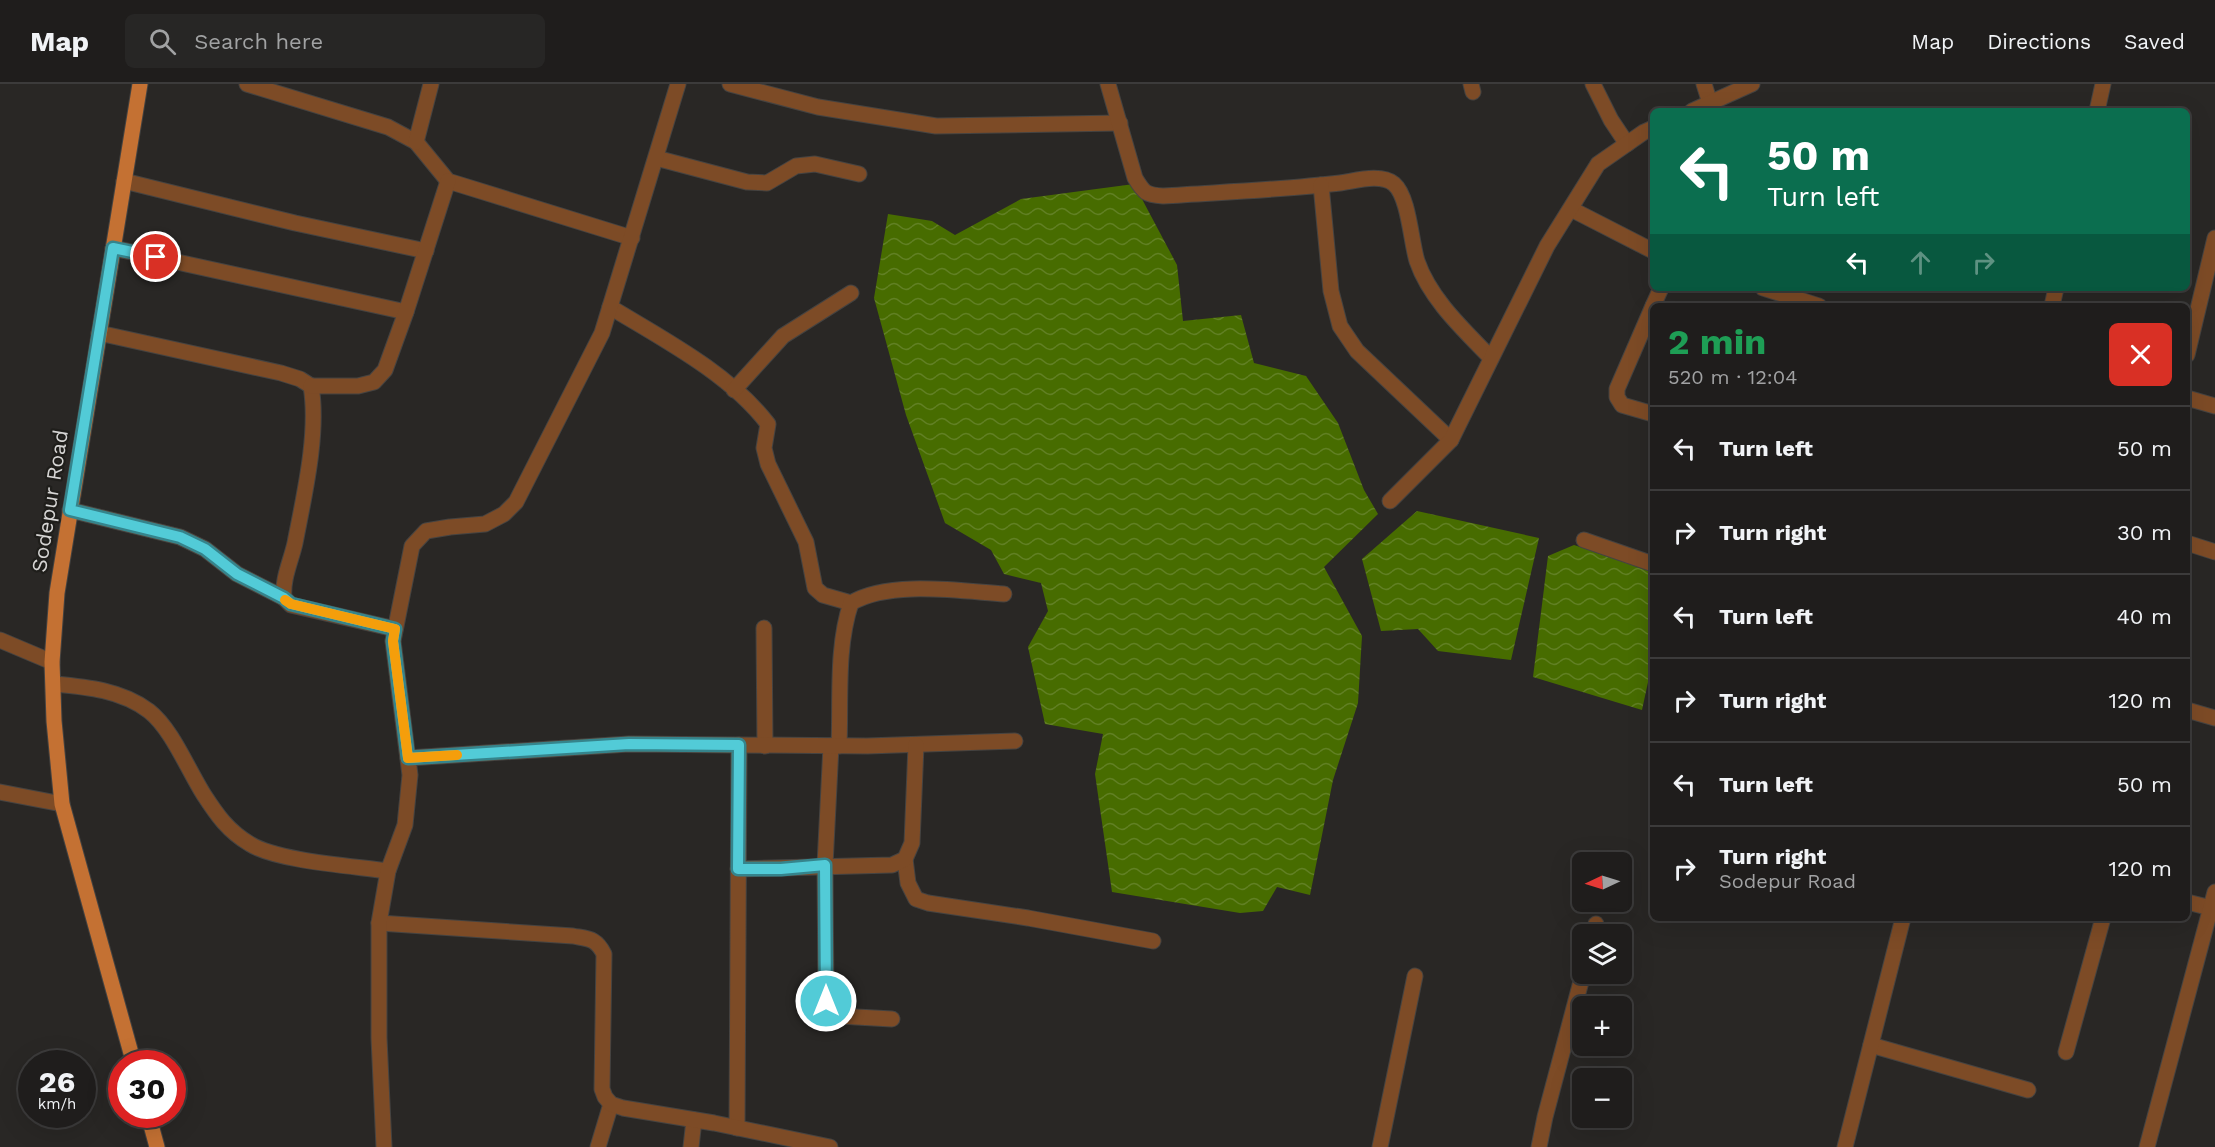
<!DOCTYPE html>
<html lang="en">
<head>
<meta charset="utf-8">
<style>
	:root { --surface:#1f1d1c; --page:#272625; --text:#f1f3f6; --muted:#a1a2a3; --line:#3c3b3b }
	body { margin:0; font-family:"Work Sans",sans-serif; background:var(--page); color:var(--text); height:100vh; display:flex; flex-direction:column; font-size:22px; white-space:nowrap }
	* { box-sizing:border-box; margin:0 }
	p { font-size:20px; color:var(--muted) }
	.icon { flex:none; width:33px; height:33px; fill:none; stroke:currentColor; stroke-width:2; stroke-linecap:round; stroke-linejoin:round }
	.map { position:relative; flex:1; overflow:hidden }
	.side { position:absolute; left:1650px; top:219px; width:540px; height:618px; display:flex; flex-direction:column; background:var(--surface); border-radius:9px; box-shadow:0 6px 24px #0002,0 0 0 2px var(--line) }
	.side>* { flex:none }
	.guide { position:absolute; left:1650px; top:24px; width:540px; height:183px; border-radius:9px; box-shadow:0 6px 24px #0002,0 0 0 2px var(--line); background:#0b6e4f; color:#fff; overflow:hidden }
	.needle { width:39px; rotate:266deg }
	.buttons { position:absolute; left:1572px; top:768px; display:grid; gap:12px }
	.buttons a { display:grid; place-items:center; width:60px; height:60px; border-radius:9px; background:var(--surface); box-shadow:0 6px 24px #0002,0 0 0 2px var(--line); font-size:30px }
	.speed { position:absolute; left:18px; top:966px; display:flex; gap:12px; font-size:30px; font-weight:700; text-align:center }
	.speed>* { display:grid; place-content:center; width:78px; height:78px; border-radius:50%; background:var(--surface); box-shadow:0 6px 24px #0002,0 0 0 2px var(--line); line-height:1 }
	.speed small { font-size:15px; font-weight:400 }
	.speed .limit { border:9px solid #d22; background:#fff; color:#111 }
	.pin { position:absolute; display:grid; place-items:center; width:51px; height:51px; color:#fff; margin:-26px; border:3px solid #fff; border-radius:50%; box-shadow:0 2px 6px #0007 }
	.me { position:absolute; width:66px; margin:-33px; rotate:0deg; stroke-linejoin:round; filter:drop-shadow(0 0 4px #0008) }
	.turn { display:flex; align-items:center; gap:21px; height:126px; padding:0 18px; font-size:27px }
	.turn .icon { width:78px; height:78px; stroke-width:2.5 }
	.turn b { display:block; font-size:42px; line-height:51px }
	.lanes { display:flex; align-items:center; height:57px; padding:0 18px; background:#0003; justify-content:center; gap:30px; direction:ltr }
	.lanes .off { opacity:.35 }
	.round { display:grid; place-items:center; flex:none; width:63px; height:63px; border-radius:9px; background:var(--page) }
	.head { display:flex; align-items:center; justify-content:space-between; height:102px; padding:0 18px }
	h1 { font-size:36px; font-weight:700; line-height:45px; color:#1e9e55 }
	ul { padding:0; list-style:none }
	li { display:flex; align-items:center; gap:18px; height:84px; padding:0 18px; border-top:2px solid var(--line) }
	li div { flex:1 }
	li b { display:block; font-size:22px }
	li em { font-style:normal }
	header { display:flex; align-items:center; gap:36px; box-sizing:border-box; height:84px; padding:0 30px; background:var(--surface); border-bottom:2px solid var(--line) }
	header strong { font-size:28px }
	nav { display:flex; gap:33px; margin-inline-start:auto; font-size:21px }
	.search { width:420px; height:54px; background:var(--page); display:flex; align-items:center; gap:15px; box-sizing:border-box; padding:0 21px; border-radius:9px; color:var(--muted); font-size:22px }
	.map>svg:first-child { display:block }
	.water { fill:url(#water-waves) }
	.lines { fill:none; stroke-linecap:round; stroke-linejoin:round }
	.minor-casing { stroke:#454341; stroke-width:17 }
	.tertiary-casing { stroke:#454341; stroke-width:17 }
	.primary-casing { stroke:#454341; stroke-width:17 }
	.minor { stroke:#7d4b26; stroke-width:15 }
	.tertiary { stroke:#7d4b26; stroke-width:15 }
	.primary { stroke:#c47133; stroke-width:15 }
	.route-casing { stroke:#35848c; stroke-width:15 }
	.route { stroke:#52cbd7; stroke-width:10 }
	.slow { stroke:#f59e0b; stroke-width:10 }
	.labels { text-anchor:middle; stroke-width:4.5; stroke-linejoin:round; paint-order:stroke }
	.street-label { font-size:21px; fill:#d6d5d4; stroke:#1f1e1b }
</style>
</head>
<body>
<header>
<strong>Map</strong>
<div class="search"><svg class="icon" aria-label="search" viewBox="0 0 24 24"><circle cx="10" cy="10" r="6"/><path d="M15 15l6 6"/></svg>Search here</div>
<nav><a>Map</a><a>Directions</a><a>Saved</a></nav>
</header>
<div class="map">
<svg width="2215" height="1063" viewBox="0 0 2215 1063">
	<defs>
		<pattern id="water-waves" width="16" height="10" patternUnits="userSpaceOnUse" patternTransform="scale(1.5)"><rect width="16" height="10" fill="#476c00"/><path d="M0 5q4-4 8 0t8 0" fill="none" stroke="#618024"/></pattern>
	</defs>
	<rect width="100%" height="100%" fill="#292725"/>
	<g class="water">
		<path d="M1134 100 1177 181 1183 237 1241 231 1254 279 1306 292 1338 339 1364 406 1378 430 1324 483 1362 552 1358 619 1333 696 1310 811 1277 803 1263 827 1240 829 1112 808 1095 690 1103 650 1045 640 1028 563 1048 527 1041 499 1004 490 991 466 945 439 906 331 874 214 888 130 932 137 955 151 1021 115Z"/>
		<path d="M1417 427 1539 454 1511 576 1438 567 1418 545 1381 547 1362 475Z"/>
		<path d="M1574 461 1653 487V575L1642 626 1533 593 1548 472Z"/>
	</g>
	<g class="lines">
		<g class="minor-casing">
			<g id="minor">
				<path d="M247 0 388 43 416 58 448 97 632 154"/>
				<path d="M730 0 818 23 936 42 1120 39"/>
				<path d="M1108 0 1135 94C1144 109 1146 111 1163 112 1222 108 1281 106 1340 99 1355 97 1381 89 1394 100 1409 113 1411 158 1417 177 1430 215 1464 246 1491 274"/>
				<path d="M1471 0 1473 8"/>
				<path d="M1593 0 1611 36 1627 60"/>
				<path d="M1704 0 1710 19"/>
				<path d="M1692 27 1752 0"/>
				<path d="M2097 27 2103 0"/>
				<path d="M416 58 431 0"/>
				<path d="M656 74 747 98 767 99 796 82 815 80 859 90"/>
				<path d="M124 97 295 139 426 167"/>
				<path d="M1321 101 1331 207 1340 242 1357 267 1451 356"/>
				<path d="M1571 125 1653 167"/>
				<path d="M113 164 406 228"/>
				<path d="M1763 204 1819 222"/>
				<path d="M1653 222 1617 305V313L1622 321 1653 330"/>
				<path d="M1653 222 1661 204"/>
				<path d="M2052 222 2056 204"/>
				<path d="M610 223C663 255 730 290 768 340L764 364 768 380 806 458 815 504 823 511 851 519"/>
				<path d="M99 249 281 289 300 295 311 302C319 349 304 412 295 459 291 477 282 495 284 514L291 521 395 545"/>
				<path d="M2187 271 2215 154"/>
				<path d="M311 302H358L374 298 385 286 406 228 448 97"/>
				<path d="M734 306 783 252 851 209"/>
				<path d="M1390 417 1451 356 1547 162 1598 80 1644 48 1653 44"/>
				<path d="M70 426 180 453 205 465 237 490 284 514"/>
				<path d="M1584 456 1653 480"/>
				<path d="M2187 459 2215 468"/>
				<path d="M764 544 765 662"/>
				<path d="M54 600C87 603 121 606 149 627 172 645 188 686 204 711 217 731 228 747 250 760 277 777 353 782 388 787"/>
				<path d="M2187 626 2215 634"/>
				<path d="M831 662 825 781 826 917 830 928 839 932 892 935"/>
				<path d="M839 662C841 617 836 563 851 519 889 496 960 507 1004 510"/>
				<path d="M408 674 629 660 867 662 1015 657"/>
				<path d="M0 708 62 720"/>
				<path d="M905 775 908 799 916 815 928 819 1028 834 1153 857"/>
				<path d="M738 785 892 781 905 775 912 759 916 661"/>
				<path d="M2187 818 2211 824"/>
				<path d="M1593 850 1596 840"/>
				<path d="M1871 961 2028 1006"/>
				<path d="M2066 968 2103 834"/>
				<path d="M737 1044 739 661"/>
				<path d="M598 1063 611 1020"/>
				<path d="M691 1063 694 1036"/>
				<path d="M1380 1063 1415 892"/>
				<path d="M1539 1063 1545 1033 1583 890"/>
				<path d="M2147 1063 2215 808"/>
			</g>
		</g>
		<g class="tertiary-casing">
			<g id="tertiary">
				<path d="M2187 314 2215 322"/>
				<path d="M0 556 52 578"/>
				<path d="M379 839 573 852C589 855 596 854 604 870L602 1005 605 1013 611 1020 623 1024 714 1039 830 1063"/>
				<path d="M384 1063 379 954V839L388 787 405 741 410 691 393 557 412 462 426 447 450 443 485 440 504 430 516 418 602 249 678 0"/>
				<path d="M1845 1063 1903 834"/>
			</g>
		</g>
		<g class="primary-casing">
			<g id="primary">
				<path d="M134 980 62 720 54 637 52 578 57 509 140 0"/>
				<path d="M148 1030 157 1063"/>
			</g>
		</g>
		<use href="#minor" class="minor"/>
		<use href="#tertiary" class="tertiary"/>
		<use href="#primary" class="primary"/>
	</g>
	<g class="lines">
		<g class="route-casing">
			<path id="route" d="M156 173 113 164 70 426 180 453 205 465 237 490 284 514 291 520 395 545 393 557 408 674 629 660 739 661 738 785H781L825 781 826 917"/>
		</g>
		<use href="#route" class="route"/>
		<path class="slow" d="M285 516 291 520 395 545 393 557 408 674 457 671"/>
	</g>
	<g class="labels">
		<g class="street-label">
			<text transform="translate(50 417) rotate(-81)" y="7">Sodepur Road</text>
		</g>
	</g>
</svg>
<div class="buttons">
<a><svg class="needle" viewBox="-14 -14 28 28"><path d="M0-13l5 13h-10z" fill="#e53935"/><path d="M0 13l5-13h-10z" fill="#a1a2a3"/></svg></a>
<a><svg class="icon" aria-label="layers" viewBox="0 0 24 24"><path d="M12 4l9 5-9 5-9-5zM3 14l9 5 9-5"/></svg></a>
<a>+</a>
<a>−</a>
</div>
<div class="speed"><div>26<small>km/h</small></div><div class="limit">30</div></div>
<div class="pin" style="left:156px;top:173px;background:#d93025"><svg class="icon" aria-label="arrive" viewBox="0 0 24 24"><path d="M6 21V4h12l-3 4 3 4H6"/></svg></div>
<svg class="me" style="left:826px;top:917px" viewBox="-20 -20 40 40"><circle r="17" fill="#52cbd7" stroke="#fff" stroke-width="3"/><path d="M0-11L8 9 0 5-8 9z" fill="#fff"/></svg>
<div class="guide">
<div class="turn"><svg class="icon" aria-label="left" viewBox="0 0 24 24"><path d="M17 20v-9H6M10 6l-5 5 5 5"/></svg><div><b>50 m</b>Turn left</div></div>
<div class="lanes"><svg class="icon" aria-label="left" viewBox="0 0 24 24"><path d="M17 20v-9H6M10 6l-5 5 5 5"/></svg><svg class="icon off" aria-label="ahead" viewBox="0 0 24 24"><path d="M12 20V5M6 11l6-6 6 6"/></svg><svg class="icon off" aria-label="right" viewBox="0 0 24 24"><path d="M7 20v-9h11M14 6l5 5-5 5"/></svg></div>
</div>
<section class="side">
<div class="head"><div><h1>2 min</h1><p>520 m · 12:04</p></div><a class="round" style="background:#d93025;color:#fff"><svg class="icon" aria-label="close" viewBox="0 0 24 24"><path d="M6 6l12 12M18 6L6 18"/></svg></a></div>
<ul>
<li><svg class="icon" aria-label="left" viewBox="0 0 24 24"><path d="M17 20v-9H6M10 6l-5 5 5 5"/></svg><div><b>Turn left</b></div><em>50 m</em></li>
<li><svg class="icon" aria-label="right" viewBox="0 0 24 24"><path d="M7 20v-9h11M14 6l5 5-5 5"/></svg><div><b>Turn right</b></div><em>30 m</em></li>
<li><svg class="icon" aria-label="left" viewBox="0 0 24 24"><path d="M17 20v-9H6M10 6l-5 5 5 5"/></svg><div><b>Turn left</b></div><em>40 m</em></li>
<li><svg class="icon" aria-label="right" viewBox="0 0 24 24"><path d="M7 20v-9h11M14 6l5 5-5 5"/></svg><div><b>Turn right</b></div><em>120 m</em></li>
<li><svg class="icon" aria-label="left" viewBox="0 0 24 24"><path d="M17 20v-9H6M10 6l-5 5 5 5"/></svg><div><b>Turn left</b></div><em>50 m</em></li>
<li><svg class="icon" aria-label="right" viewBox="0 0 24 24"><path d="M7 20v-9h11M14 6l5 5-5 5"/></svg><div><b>Turn right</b><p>Sodepur Road</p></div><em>120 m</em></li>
</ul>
</section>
</div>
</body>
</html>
